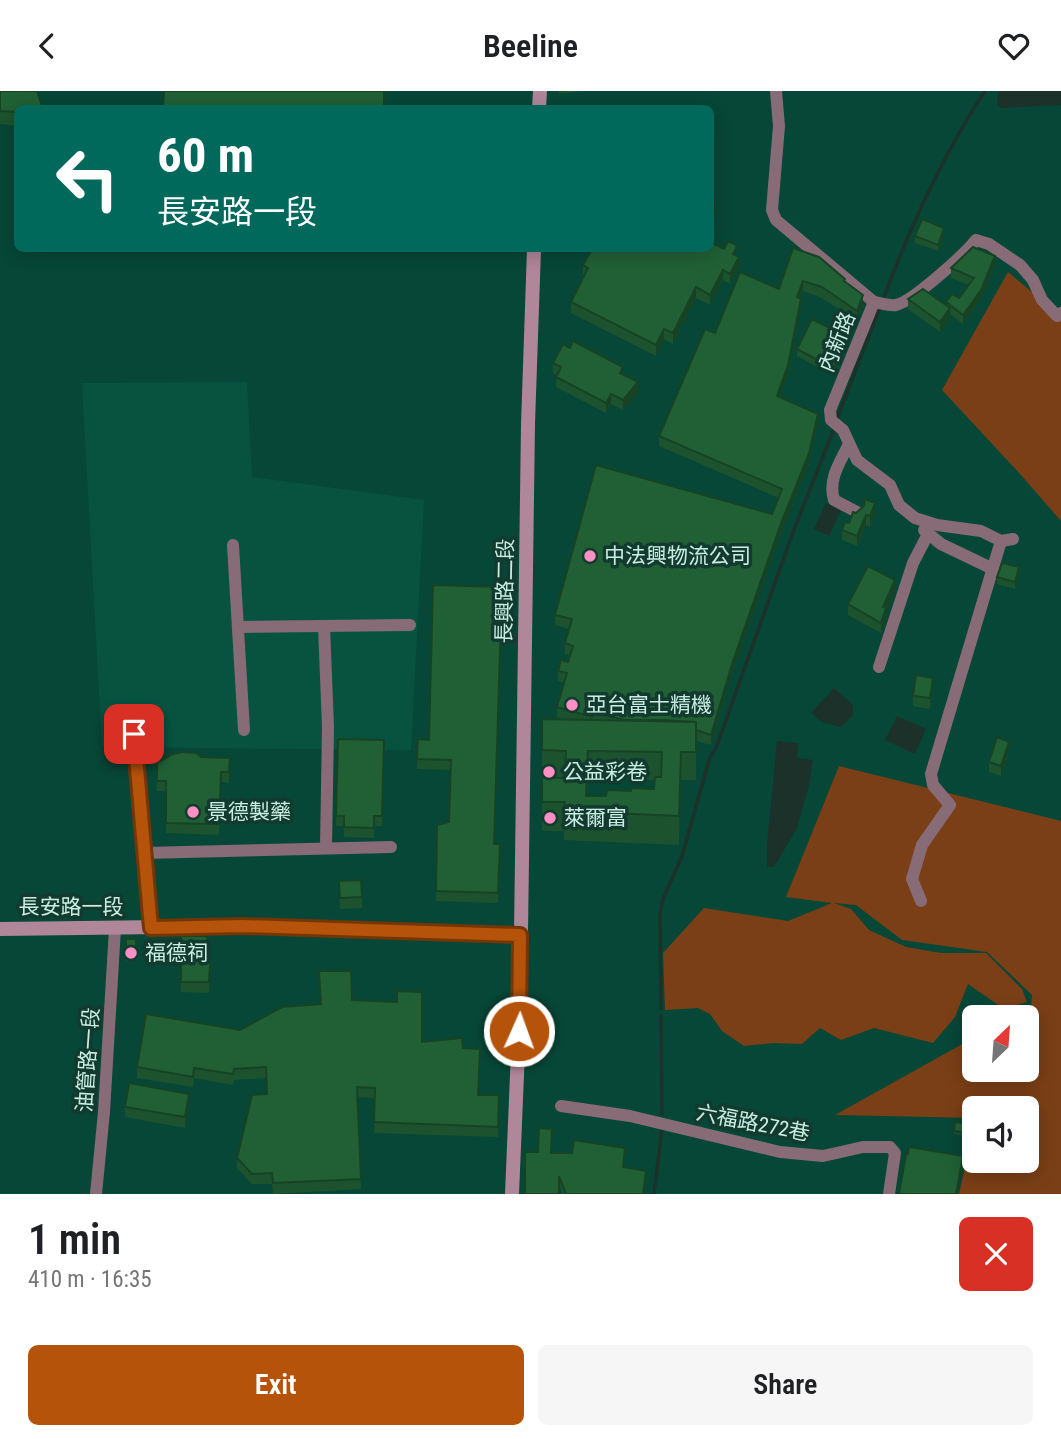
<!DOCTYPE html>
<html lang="en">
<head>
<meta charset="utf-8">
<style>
	:root { --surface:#fff; --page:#f6f6f6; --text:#202124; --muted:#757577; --accent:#b45309 }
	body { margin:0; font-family:"Roboto Condensed","Noto Sans TC",sans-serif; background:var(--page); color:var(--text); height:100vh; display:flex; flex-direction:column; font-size:26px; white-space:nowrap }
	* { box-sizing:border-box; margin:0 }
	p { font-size:23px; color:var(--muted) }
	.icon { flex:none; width:38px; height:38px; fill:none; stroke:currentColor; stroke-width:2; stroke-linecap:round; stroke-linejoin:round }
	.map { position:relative; height:1103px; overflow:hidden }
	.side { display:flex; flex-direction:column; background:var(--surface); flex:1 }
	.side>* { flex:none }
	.top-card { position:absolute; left:14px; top:14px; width:700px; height:147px; border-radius:10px; box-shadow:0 4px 18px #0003; background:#00695c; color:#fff; overflow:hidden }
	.needle { width:46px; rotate:25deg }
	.buttons { position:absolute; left:962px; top:914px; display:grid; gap:14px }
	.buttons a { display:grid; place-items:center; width:77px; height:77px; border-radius:10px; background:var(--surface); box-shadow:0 4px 18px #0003; font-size:35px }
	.pin { position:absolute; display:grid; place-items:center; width:60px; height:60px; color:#fff; margin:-30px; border-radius:14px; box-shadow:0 4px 10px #0006 }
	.me { position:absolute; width:77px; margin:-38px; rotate:2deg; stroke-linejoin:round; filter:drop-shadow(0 0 5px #0008) }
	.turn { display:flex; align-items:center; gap:24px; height:147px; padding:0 28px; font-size:32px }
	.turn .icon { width:91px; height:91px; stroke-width:2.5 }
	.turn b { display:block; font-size:49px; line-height:60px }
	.round { display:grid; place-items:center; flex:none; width:74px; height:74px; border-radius:10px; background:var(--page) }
	.overview { display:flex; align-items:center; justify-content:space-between; height:119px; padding:0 28px }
	h1 { font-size:42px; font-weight:600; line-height:52px }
	.cta { display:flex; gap:14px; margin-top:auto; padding:14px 28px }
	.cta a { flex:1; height:80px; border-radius:10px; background:var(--accent); color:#fff; font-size:28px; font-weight:600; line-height:80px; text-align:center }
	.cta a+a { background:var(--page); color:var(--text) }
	header { display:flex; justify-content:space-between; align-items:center; height:91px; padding:0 28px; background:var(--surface); font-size:32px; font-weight:600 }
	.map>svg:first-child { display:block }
	.built { fill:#075340 }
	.green { fill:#7a3f17 }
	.water { fill:#1b312a }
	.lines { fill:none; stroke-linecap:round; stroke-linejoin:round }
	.stream { stroke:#1b312a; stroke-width:3.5 }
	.street { stroke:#876c78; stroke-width:12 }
	.secondary { stroke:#b08699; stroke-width:14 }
	.wall { fill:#1c532e; fill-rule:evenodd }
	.shaded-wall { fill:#174325 }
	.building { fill:#216035; stroke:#174325; stroke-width:2; fill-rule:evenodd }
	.route-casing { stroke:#753606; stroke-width:18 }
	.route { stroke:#b45309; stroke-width:12 }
	.poi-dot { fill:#fc8fc3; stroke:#123a2f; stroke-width:2.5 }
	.labels { text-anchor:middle; stroke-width:7; stroke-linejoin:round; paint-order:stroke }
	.street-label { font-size:21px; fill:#c9ede0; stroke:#123a2f }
	.poi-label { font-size:21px; fill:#c9ede0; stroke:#123a2f; text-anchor:start }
</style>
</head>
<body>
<header><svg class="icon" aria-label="back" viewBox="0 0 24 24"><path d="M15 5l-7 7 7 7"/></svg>Beeline<svg class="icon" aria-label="heart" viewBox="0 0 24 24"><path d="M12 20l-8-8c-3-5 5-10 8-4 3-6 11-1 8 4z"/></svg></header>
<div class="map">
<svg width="1061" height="1103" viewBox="0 0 1061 1103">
	<rect width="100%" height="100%" fill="#074737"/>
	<path class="built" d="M247 291 252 386 424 409 411 659 102 656 82 292Z"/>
	<g class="green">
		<path d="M1008 181 1061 225V430L1020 383 942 299Z"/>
		<path d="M839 675 1061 730V1103H959L975 1031V1069H1027V1017H975V1027L835 1024 975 946V978H1027V926H1012L1031 915 1032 904 987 861 902 849 856 814 834 812 851 818 869 839 906 856 941 862H986L1022 898 1027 911 1004 918 968 893 955 926 933 952 874 937 841 949 820 937 802 953 773 952 744 955 722 940 710 923 698 917 665 919 663 862 704 817 788 830 832 812 786 806Z"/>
	</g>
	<g class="water">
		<path d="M1000 0H1061V14L1002 17 997 14 998 4Z"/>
		<path d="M826 412 841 419 829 445 814 438Z"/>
		<path d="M834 597 853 614V624L841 636 822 631 811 622Z"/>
		<path d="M897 625 926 638 915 663 885 649Z"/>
		<path d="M777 650 798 652 797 667 813 669 809 694 797 737 774 776H767V754Z"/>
	</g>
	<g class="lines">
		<g class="stream">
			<path d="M883 209C910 136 942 65 985 0"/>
			<path d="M837 328 880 216"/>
			<path d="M661 918 660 823 663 808 682 765 710 666 716 657 795 436 834 338"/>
			<path d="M661 925 662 1023"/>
			<path d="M654 1103 662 1038"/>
		</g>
		<g class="street">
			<path d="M776 0 779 35 772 119 776 129 874 211 830 319 831 329 843 339 857 369 890 394 899 414 915 427 937 434 981 440 1001 450 1013 448"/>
			<path d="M874 211C880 212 890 215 896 214 912 211 966 162 976 149L989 153 1020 174 1033 189 1042 209 1057 225 1061 222"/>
			<path d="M848 355C839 373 828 389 834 409L857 421"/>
			<path d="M924 439 941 453 993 478"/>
			<path d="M233 454 244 639"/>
			<path d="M324 535 328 636 326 757"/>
			<path d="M239 536 410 534"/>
			<path d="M879 576 913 472 928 443"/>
			<path d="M134 643 151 837"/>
			<path d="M144 762 391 756"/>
			<path d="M921 810 912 788 922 754 950 714 933 694 931 683 1001 450"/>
			<path d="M561 1015 630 1025 780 1061 823 1065 863 1056H890L895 1062 889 1103"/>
			<path d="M96 1103 104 1021 115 837"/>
		</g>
		<g class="secondary">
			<path d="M539 18 540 0"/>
			<path d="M0 838 243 835 520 844"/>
			<path d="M512 1103 520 913 528 333 534 158"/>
		</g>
	</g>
	<g class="wall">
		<path d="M0 0 18 18V35L0 33Z"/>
		<path d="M559 0H579L570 2H559Z"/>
		<path d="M944 144 938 160 915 152V145Z"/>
		<path d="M793 157 845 191 863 214 857 230 822 207 803 200 800 207 801 218 788 284 780 306 818 333 809 373 780 445 732 583 711 654 696 650V689H681L679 754 564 749V740H542V628L566 629 557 626V616L564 592 558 590V580L568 571 570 564 565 563V552L569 538 555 534V524L772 423 779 407 659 355V345L715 242 779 198ZM588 688 655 689 654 698 631 700 606 705H587Z"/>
		<path d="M737 165 739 176 730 193 723 189 710 214 696 207 673 253 664 248 656 265 571 222V211L584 185H583V174Z"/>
		<path d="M995 174 981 208 963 233 950 223V228L940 241 908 218V208L946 215V211L959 207 969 194 951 187V177Z"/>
		<path d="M847 253 834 285 797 265V258Z"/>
		<path d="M553 272 623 284 638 302 623 319 611 313 606 322 556 296 557 284 553 282Z"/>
		<path d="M856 422H875L870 436 866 434 857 455 842 449V439L849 432Z"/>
		<path d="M1019 483 1015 498 997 493V486Z"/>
		<path d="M433 494 494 753H500L498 812 436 810 437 734 449 731 451 679 417 678 418 648 429 649Z"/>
		<path d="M895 499 886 521V528L881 542 848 524V513Z"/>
		<path d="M933 597 930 618 913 615V605Z"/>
		<path d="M338 648 384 649 382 735H374V747L344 746V735H336Z"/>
		<path d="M1009 661 1001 685 989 681V671Z"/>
		<path d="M201 666 230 667 229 692 221 691 219 744 166 742V700H157V672Z"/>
		<path d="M339 790 362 806V817L340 818Z"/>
		<path d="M181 845 207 869 210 884 209 902 181 901Z"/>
		<path d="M126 848H136V869L126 870Z"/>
		<path d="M319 880 352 909 422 951 463 957 479 1004H499L498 1046 374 1042 375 1007 357 1006 361 1098 273 1103 272 1093H252L237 1077V1067L267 1003 266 987 234 989 233 994 194 987 193 996 137 987V976L240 939 320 913Z"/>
		<path d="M189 1013 185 1037 125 1026V1016Z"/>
		<path d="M966 1033 965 1045 954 1043V1040Z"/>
		<path d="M552 1062 625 1067 624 1076 646 1090 644 1103H562Z"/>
	</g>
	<g class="shaded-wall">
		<path d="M716 112V123L710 134V124Z"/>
		<path d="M944 137V144L938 160V154Z"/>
		<path d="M995 165V174L981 208 963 233V224Z"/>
		<path d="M739 166V176L730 193V183Z"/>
		<path d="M723 179V189L710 214V204Z"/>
		<path d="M803 190V200L797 216V206Z"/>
		<path d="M696 196V207L673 253V242Z"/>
		<path d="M863 204V214L857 230V220Z"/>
		<path d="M801 208V218L788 284 777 315V305Z"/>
		<path d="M950 217V228L940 241V231Z"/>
		<path d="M664 238V248L656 265V254Z"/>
		<path d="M847 246V253L834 285V278Z"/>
		<path d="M638 291V302L623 319V309Z"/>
		<path d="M611 303V313L606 322V312Z"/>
		<path d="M818 323V333L809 373 780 445 732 583 711 654V644L732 573Z"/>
		<path d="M875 412V422L870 436V425Z"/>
		<path d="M866 424V434L857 455V445Z"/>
		<path d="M1019 476V483L1015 498V491Z"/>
		<path d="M895 489V499L886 521V528L881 542V532L883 516Z"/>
		<path d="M933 587V597L930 618V607Z"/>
		<path d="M1009 651V661L1001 685V675Z"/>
		<path d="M681 661V689L679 754V725Z"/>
		<path d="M189 1003V1013L185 1037V1026Z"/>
		<path d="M963 1065V1078L958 1103H956Z"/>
		<path d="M646 1080V1090L644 1103H643Z"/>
	</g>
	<g class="building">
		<path d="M0 0H37L43 18H18V21L0 20Z"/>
		<path d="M164 0H384V18H163Z"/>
		<path d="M710 110 716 112 710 124Z"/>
		<path d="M922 128 944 137 938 154 915 145Z"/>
		<path d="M728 150 737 155 733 163 739 166 730 183 723 179 710 204 696 196 673 242 664 238 656 254 571 211 588 177 583 174 592 158H710V151L724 158Z"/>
		<path d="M973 156 995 165 981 199 963 224 946 211 952 203 959 207 974 187 951 177Z"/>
		<path d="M793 157 819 166 845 188 844 190 863 204 857 220 822 196 803 190 797 206 801 208 788 274 777 305 818 323 809 362 780 435 732 573 711 644 696 639V631L661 629H624L593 621 592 626 557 616 567 582 558 580 561 569 568 571 573 555 565 552 572 528 555 524 596 374 772 423 782 398 659 345 705 238 715 242 740 181 779 198Z"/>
		<path d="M923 198 950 217 940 231 908 208Z"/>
		<path d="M812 228 847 246 834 278 797 258Z"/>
		<path d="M573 250 623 276 620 282 638 291 623 309 611 303 606 312 556 286 561 276 553 272 563 253 570 257Z"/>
		<path d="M865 408 875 412 870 425 866 424 857 445 842 439 845 431 849 432 853 421 856 422 864 415Z"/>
		<path d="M1002 472 1019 476 1015 491 997 486Z"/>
		<path d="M868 475 895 489 883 516 886 517 881 532 848 513Z"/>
		<path d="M433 494 502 496 494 753H500L498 802 436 800 437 734 449 731 451 669 417 668 418 648 429 649Z"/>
		<path d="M916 584 933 587 930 607 913 605Z"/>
		<path d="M542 628 696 631V661H681L679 725 564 720 565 711H542V687H565L566 660 542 659ZM588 660 662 661 661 686H655L654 698 631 697V700L607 699 606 705H586Z"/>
		<path d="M997 646 1009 651 1001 675 989 671Z"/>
		<path d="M338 648 384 649 382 725H374V737L344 736V725H336Z"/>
		<path d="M183 661 196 662 201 666 230 667 229 681H221L219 733 166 732V690H157V672L173 663Z"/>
		<path d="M361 789 362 806 340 807 339 790Z"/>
		<path d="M181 845H207V869L210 873 209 891H181Z"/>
		<path d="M126 848H136V862L126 863Z"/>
		<path d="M319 880H351L352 909 397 911V900L422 901V951L462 947 463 957 480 958 478 1004H499L498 1036 374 1031 375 997 357 996 361 1088 273 1092 272 1082 252 1083 237 1067 252 1004 267 1003 266 976 234 978 233 983 194 977 193 986 137 976 146 923 240 939 282 916 321 913Z"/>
		<path d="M129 992 189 1003 185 1026 125 1016Z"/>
		<path d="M955 1031 966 1033 965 1042 954 1040Z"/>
		<path d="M539 1037 552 1038 551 1062H572L574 1049 625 1057 623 1076 646 1080 643 1103H566L559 1085V1103H525V1061H538Z"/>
		<path d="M909 1056 963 1065 956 1103H899L906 1063H908Z"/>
	</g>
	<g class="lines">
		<g class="route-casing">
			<path id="route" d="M134 643 151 837 243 835 520 844 519 940"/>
		</g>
		<use href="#route" class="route"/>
	</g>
	<g class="poi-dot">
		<circle cx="590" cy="465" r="7"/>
		<circle cx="572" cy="614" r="7"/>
		<circle cx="549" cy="681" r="7"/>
		<circle cx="193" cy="721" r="7"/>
		<circle cx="550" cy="727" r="7"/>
		<circle cx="131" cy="862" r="7"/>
	</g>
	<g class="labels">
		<g class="street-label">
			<text transform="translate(837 251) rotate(-68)" y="7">內新路</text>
			<text transform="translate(505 500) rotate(-89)" y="7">長興路二段</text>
			<text x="71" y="823">長安路一段</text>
			<text transform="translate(88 969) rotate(-86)" y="7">油管路一段</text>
			<text transform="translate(753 1032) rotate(11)" y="7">六福路272巷</text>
		</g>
		<g class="poi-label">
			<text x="604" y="472">中法興物流公司</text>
			<text x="586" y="621">亞台富士精機</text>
			<text x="563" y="688">公益彩卷</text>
			<text x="207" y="728">景德製藥</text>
			<text x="564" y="734">萊爾富</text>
			<text x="145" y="869">福德祠</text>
		</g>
	</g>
</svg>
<div class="buttons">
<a><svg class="needle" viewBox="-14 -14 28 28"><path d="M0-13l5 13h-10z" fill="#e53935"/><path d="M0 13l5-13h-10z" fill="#757577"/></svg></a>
<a><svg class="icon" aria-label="sound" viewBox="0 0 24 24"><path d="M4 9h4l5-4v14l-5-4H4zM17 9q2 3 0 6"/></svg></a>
</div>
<div class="pin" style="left:134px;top:643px;background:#d93025"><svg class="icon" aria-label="arrive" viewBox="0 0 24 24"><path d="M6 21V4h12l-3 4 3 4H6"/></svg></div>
<svg class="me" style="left:519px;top:940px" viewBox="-20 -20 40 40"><circle r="17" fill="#b45309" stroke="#fff" stroke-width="3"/><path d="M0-11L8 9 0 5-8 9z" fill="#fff"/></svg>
<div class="top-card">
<div class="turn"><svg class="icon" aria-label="left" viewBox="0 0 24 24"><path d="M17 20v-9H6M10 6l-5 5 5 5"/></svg><div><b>60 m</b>長安路一段</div></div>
</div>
</div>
<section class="side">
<div class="overview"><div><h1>1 min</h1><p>410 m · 16:35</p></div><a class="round" style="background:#d93025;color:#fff"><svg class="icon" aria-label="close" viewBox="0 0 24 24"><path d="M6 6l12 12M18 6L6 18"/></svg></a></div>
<div class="cta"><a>Exit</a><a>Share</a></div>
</section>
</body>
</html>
